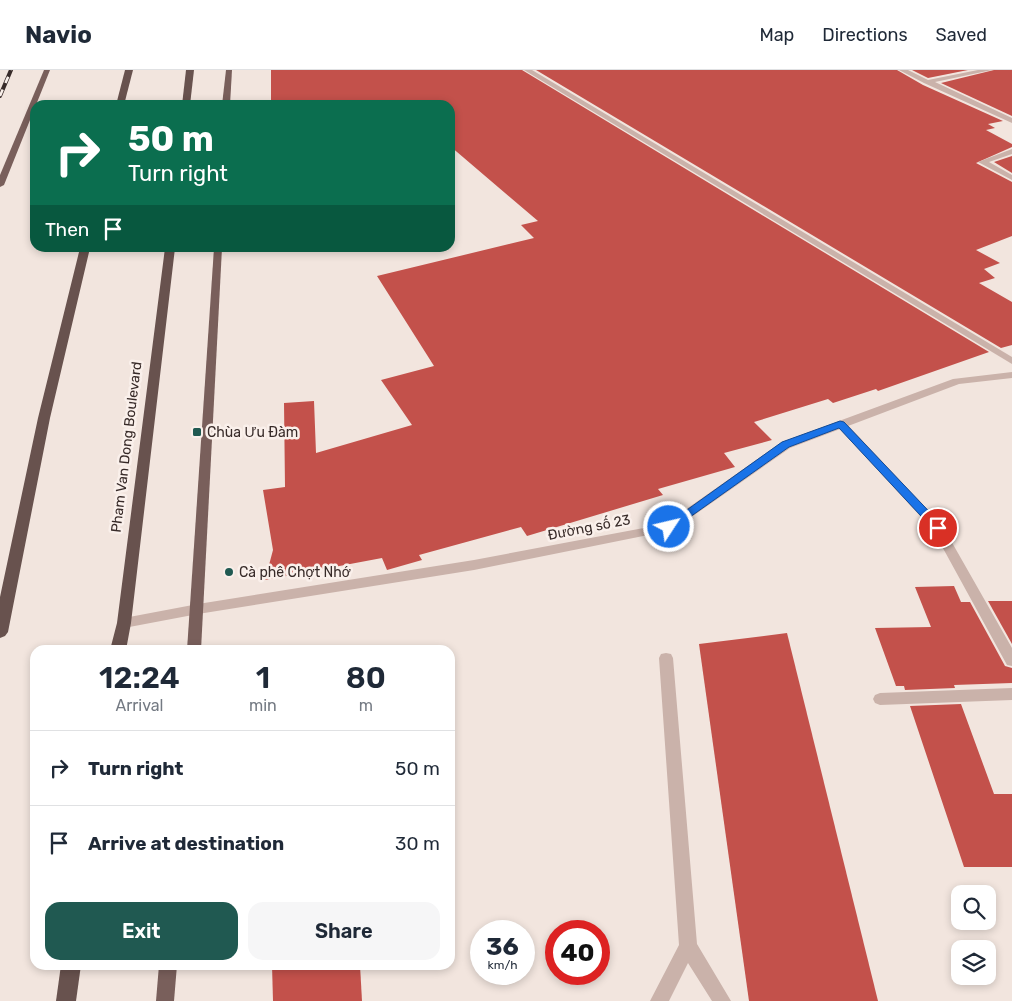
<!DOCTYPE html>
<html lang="en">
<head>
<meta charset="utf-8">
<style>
	:root { --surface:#fff; --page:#f6f6f7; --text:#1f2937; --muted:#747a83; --line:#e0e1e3; --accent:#205951 }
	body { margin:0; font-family:Rubik,sans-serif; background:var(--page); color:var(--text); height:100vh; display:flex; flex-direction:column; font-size:19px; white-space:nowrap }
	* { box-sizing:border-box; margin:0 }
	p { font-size:16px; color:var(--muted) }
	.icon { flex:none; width:28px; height:28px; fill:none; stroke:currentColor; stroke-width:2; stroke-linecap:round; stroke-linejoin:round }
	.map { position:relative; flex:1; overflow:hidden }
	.details { position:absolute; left:30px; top:575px; width:425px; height:325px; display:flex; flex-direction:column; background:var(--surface); border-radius:15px; box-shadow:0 2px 8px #0003 }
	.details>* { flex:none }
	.banner { position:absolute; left:30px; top:30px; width:425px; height:152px; border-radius:15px; box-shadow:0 2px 8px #0003; background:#0b6e4f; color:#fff; overflow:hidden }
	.buttons { position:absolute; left:951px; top:815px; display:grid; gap:10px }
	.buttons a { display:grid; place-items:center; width:45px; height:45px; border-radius:10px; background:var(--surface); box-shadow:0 2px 8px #0003; font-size:25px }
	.speed { position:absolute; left:470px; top:850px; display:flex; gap:10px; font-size:25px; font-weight:700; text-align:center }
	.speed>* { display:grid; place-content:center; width:65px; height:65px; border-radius:50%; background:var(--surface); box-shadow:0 2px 8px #0003; line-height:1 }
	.speed small { font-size:12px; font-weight:400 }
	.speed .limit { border:8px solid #d22; background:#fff; color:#111 }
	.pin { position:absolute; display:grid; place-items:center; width:42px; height:42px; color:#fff; margin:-21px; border:2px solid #fff; border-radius:50%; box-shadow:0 1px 5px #0007 }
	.me { position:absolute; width:55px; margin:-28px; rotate:55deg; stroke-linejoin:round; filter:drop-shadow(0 0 4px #0008) }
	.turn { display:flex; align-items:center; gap:18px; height:105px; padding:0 15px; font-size:22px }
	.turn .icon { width:65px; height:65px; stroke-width:2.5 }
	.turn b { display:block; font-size:35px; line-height:42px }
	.then { display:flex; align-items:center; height:48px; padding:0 15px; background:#0003; gap:10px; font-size:19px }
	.eta { display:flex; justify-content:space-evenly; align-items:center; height:85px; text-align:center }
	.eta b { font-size:30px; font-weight:600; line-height:35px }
	.action { display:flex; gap:10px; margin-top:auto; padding:10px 15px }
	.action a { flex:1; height:58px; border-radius:15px; background:var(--accent); color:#fff; font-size:20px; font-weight:600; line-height:58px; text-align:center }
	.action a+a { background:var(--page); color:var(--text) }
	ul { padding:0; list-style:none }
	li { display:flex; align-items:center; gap:15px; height:75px; padding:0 15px; border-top:1px solid var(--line) }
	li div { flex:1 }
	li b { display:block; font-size:19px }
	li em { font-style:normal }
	header { display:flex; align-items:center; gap:30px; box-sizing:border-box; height:70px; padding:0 25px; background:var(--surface); border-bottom:1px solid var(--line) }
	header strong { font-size:24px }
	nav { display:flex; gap:28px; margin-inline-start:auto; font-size:18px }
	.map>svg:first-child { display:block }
	.building { fill:#c3514b }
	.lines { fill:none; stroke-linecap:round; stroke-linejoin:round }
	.minor { fill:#cab2aa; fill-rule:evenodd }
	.tertiary { fill:#cab2aa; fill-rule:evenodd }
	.primary { fill:#795f5b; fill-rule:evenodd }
	.trunk { fill:#68524e; fill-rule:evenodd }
	.rail-casing { stroke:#382b29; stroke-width:4 }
	.rail { stroke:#faf0eb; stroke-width:2.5; stroke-dasharray:7; stroke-linecap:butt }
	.route { fill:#1a73e8; stroke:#114b97 }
	.poi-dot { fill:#205951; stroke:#faf0eb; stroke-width:2 }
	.labels { text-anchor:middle; stroke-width:5; stroke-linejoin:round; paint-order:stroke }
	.poi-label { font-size:14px; fill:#382b29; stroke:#faf0eb; text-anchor:start }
	.street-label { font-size:14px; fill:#382b29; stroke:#faf0eb }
</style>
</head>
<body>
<header>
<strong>Navio</strong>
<nav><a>Map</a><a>Directions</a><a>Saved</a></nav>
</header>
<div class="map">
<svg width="1012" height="931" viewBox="0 0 1012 931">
	<rect width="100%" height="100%" fill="#f2e5de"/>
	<g class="building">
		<path d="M271 0H522L989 282 878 321 876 319 833 333 828 329 754 352 772 370 724 383 735 397 658 419 663 425 527 466 521 457 419 485 422 490 387 500 382 488 265 510 273 480 263 420 285 417 284 333 314 331 316 383 412 355 381 310 434 296 377 206 534 168 521 155 538 151 450 76V35H271Z"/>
		<path d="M536 0H897L923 15 1003 51 988 54 995 58 986 60 1012 74V77L976 93 1012 112V166L976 180 1000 193 984 199 995 208 979 213 1012 232V275L1001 278Z"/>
		<path d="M912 0H968L928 8Z"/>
		<path d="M994 0H1012V46L941 13Z"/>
		<path d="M1012 86V103L994 92Z"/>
		<path d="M954 516 961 532H970L1005 596 1012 598V613L954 615 955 618 905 620 904 616H896L875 558 931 557 915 517Z"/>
		<path d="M988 531H1012V574Z"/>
		<path d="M787 563 878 931H749L699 574Z"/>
		<path d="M961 634 994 724H1012V797H964L910 636Z"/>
		<path d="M272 895H360L362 931H273Z"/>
	</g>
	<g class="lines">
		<g class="minor">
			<path d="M524 0H532L1012 287V294Z"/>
			<path d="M899 0H908L928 10 978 0H992L935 12 1012 48V53L924 13Z"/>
			<path d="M1012 79V84L989 92 1012 105V110L978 92Z"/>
			<path d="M841 351 845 352 942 455 1012 578V596L1007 595 933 460 837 356 835 354Z"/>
			<path d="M666 583 671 584 673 588 697 874 731 931H712L688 893 669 931H650L679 875 659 588 661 584Z"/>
			<path d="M1012 618V630L880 635 875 633 873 629 875 625 880 623Z"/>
		</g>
		<path class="tertiary" d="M1012 302V308L959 314 790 378 673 460 474 500 198 544 124 558 119 557 117 553 119 549 124 548 198 534 474 490 665 454 782 372 953 309Z"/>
		<g class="primary">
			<path d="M44 0H50L4 115 0 117V105Z"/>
			<path d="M226 0H232L230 35H222Z"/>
			<path d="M214 178H222L201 580H187Z"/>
			<path d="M159 895H177L174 931H156Z"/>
		</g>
		<g class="trunk">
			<path d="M125 0H133L124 35H116Z"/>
			<path d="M186 0H194L190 35H182Z"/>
			<path d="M80 178H90L50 348 8 562 5 566 0 568V527L38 348Z"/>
			<path d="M165 178H175L131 553 126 580H110L117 553Z"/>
			<path d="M61 895H81L76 931H56Z"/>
		</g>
		<g class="rail-casing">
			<path id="rail" d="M0 26 11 0"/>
		</g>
		<use href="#rail" class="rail"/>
	</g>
	<path class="route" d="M840 351 844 352 942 455V460H934L839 358 789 377 673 459H665L663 457 782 372Z"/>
	<g class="poi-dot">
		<rect x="192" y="357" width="10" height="10" rx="2.5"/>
		<circle cx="229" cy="502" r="5"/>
	</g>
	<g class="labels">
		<g class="poi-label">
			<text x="207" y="367">Chùa Ưu Đàm</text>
			<text x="239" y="507">Cà phê Chợt Nhớ</text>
		</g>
		<g class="street-label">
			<text transform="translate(126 377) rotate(-83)" y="5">Pham Van Dong Boulevard</text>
			<text transform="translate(589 457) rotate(-11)" y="5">Đường số 23</text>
		</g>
	</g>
</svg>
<div class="buttons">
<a><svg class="icon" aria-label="search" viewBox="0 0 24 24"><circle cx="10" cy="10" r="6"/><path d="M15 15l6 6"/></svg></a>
<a><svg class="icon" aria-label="layers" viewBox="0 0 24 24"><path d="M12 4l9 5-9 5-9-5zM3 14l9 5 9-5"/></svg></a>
</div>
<div class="speed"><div>36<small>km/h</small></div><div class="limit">40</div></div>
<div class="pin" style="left:938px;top:458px;background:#d93025"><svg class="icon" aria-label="arrive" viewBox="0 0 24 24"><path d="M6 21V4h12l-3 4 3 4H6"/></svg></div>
<svg class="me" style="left:669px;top:457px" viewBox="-20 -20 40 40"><circle r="17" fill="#1a73e8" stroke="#fff" stroke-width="3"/><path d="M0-11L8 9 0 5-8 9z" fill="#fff"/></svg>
<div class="banner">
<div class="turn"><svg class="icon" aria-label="right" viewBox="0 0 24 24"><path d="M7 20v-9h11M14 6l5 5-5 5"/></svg><div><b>50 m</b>Turn right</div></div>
<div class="then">Then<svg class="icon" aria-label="arrive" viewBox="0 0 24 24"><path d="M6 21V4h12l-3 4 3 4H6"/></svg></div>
</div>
<section class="details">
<div class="eta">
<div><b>12:24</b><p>Arrival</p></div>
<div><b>1</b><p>min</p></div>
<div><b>80</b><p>m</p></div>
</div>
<ul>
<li><svg class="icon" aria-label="right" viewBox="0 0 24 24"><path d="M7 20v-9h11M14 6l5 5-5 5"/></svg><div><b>Turn right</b></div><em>50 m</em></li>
<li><svg class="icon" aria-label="arrive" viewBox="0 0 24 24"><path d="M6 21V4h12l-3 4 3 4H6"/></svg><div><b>Arrive at destination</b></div><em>30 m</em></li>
</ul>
<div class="action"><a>Exit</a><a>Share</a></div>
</section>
</div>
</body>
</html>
